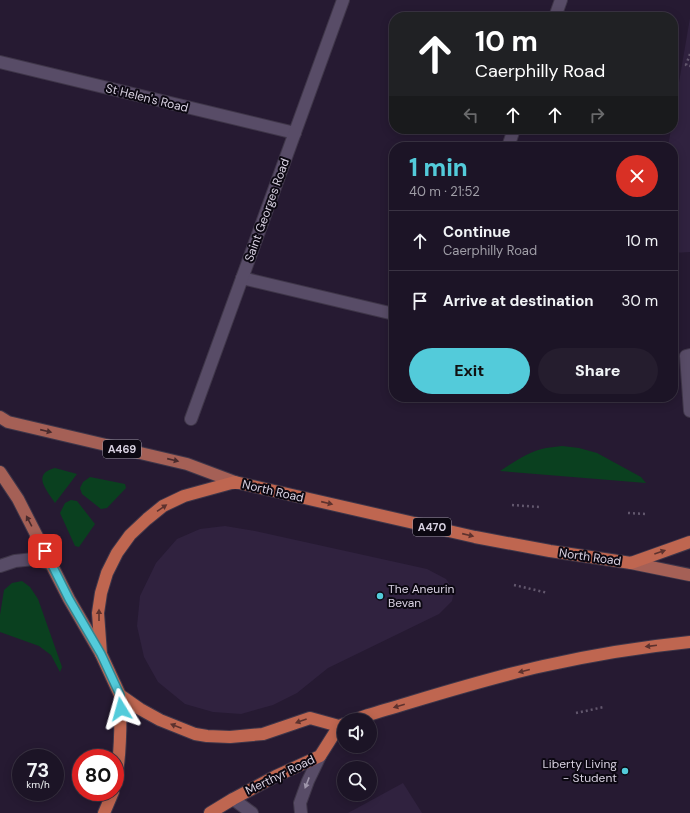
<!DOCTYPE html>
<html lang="en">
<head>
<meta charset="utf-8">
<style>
	:root { --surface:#1c1426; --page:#251d2e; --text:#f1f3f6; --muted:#a09ea7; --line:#3a3343; --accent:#53cbda }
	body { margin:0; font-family:"DM Sans",sans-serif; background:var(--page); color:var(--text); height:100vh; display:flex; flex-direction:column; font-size:15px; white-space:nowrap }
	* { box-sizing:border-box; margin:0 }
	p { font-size:13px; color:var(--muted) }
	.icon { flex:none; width:22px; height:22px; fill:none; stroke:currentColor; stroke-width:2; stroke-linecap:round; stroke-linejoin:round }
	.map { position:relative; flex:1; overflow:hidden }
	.sheet { position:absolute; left:389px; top:142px; width:289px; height:260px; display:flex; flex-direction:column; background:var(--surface); border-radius:16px; box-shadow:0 2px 10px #0003,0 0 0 1px var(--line) }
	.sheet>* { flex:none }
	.top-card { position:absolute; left:389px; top:12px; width:289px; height:122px; border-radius:16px; box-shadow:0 2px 10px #0003,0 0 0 1px var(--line); background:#202124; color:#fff; overflow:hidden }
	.fabs { position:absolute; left:337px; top:713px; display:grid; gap:8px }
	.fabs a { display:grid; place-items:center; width:40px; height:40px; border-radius:50%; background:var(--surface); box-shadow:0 2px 10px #0003,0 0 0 1px var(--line); font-size:20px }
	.speed { position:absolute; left:12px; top:749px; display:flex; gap:8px; font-size:20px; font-weight:700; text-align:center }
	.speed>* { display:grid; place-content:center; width:52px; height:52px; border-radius:50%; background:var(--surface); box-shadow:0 2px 10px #0003,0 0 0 1px var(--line); line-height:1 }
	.speed small { font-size:10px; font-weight:400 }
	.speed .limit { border:6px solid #d22; background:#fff; color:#111 }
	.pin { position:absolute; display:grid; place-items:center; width:34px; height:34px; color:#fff; margin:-17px; border-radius:8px; box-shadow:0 2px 6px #0006 }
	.me { position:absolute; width:44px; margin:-22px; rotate:352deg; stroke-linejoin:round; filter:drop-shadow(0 0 3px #0008) }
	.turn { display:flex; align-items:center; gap:14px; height:84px; padding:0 20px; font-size:18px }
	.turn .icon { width:52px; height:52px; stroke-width:2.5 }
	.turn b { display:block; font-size:28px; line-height:34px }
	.lanes { display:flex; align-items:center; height:38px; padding:0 20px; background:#0003; justify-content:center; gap:20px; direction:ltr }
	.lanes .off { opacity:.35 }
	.round { display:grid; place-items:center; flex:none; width:42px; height:42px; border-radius:21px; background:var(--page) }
	.overview { display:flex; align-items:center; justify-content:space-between; height:68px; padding:0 20px }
	h1 { font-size:24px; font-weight:800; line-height:30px; color:var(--accent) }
	.button { display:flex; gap:8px; margin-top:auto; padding:8px 20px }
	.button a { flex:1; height:46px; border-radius:24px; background:var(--accent); color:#111; font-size:16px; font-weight:800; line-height:46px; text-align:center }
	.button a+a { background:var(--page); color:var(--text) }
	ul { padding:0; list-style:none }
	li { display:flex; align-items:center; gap:12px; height:60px; padding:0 20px; border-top:1px solid var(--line) }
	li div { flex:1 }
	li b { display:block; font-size:15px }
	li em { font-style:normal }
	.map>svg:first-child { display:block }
	.built { fill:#30223f }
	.green { fill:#0a401f }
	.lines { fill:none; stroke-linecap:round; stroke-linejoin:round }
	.service-casing { stroke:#3f3649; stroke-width:14 }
	.minor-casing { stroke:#3f3649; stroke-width:14 }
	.primary-casing { stroke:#3f3649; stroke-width:14 }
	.trunk-casing { stroke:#3f3649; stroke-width:14 }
	.path { stroke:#62576d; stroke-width:2.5; stroke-dasharray:2 3; stroke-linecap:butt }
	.service { stroke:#584c67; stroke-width:12 }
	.minor { stroke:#584c67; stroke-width:12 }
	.primary { stroke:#a56056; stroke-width:12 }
	.trunk { stroke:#bf6650; stroke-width:12 }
	.oneway { fill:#492b2d }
	.oneway2 { fill:#5d322e }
	.oneway3 { fill:#9e95aa }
	.route-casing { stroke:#36848e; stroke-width:10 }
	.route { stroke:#53cbda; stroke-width:7 }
	.poi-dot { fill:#53cbda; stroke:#0c0812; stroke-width:1.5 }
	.labels { text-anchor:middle; stroke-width:4; stroke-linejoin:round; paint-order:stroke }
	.shield { fill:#0c0812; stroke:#9b95a3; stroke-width:1 }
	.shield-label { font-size:11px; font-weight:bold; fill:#d8d1e1 }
	.street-label { font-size:12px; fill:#d8d1e1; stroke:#0c0812 }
	.poi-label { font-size:12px; fill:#d8d1e1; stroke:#0c0812; text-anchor:start }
</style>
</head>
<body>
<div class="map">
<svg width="690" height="813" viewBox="0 0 690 813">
	<rect width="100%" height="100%" fill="#261a32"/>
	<g class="built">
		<path d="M690 18V252L673 253V147H668L671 129H673V117Z"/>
		<path d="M225 526 255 531 427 569 446 579 454 591 452 601 439 614 328 668 297 693 273 705 241 714 213 712 185 704 158 682 144 657 137 626 140 596 156 563 177 539 200 529Z"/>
		<path d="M403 783 422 813H348Z"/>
	</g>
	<g class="green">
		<path d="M562 446 579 448 597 453 641 477 646 483 500 471C514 462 529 451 546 448 551 447 557 447 562 446Z"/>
		<path d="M55 468 77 474 55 503C47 490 31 474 55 468Z"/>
		<path d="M90 477 125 484 126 488 107 508 101 509 82 494 80 488 83 482Z"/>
		<path d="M71 500 77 501 95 524 79 547 75 546 60 513 65 503Z"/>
		<path d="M22 581 30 587 38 599 62 667 60 672 51 655 39 646 0 632V615L4 590 12 583Z"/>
	</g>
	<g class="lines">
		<g class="service-casing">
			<g id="service">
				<path d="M555 17 561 0"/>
				<path d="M508 147 514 129"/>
				<path d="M242 278 394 314"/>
				<path d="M690 355 686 356 690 411"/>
			</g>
		</g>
		<g class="minor-casing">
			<g id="minor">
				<path d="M0 62 295 133"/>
				<path d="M191 419 343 0"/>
				<path d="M0 566 15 561 34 559 52 564"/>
				<path d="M233 799 252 813"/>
				<path d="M301 813 300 803 308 781 320 756"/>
			</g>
		</g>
		<g class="primary-casing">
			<g id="primary">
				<path d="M0 417 8 422 187 464 235 482"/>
				<path d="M0 472 18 499 69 599 101 654"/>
				<path d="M631 563 690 575"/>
			</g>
		</g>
		<g class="trunk-casing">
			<g id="trunk">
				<path d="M354 720 368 715C426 698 484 679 543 666 592 655 641 647 690 642"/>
				<path d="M344 724 339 726 310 718 263 734 230 737 207 736 195 734 160 720 140 709 120 695 101 654 98 613 101 593 107 573 117 553 130 535 147 519 163 506 184 496 235 482 475 537 550 551 631 563 690 542"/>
				<path d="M115 784C121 755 121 725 120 695"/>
				<path d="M104 813 113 792"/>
				<path d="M210 813 233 799 276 776 320 756 339 726"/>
			</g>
		</g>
		<g class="path">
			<path d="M690 54 686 65 690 66"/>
			<path d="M512 505 539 507"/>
			<path d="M628 513 646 514"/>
			<path d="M514 585 548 593"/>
			<path d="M576 713 604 707"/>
		</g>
		<use href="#service" class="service"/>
		<use href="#minor" class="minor"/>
		<use href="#primary" class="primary"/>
		<use href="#trunk" class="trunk"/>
	</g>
	<defs><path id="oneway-solid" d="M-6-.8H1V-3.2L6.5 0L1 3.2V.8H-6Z"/></defs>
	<g class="oneway">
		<use href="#oneway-solid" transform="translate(46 431) rotate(13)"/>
		<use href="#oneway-solid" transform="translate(173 460) rotate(13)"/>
		<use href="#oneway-solid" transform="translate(29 521) rotate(-118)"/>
	</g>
	<g class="oneway2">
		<use href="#oneway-solid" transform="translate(327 503) rotate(13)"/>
		<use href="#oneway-solid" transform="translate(162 508) rotate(-34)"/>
		<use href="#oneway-solid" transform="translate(468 535) rotate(13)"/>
		<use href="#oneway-solid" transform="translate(660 552) rotate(-19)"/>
		<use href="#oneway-solid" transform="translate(99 615) rotate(-90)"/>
		<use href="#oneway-solid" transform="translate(651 646) rotate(173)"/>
		<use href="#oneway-solid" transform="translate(524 671) rotate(166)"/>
		<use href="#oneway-solid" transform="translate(399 706) rotate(164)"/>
		<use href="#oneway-solid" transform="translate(301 721) rotate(160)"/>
		<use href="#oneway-solid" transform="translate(176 726) rotate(-159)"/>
	</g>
	<use class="oneway3" href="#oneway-solid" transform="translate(307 783) rotate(111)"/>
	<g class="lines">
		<g class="route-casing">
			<path id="route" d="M45 551 69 599 101 654 120 695 121 709"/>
		</g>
		<use href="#route" class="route"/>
	</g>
	<g class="poi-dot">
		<circle cx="380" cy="596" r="4"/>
		<circle cx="625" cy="771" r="4"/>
	</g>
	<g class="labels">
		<g class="shield">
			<rect x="103" y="440" width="38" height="18" rx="3"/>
			<rect x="413" y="518" width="38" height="18" rx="3"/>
		</g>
		<g class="shield-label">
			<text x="122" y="453">A469</text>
			<text x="432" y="531">A470</text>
		</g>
		<g class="street-label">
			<text transform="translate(147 98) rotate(14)" y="4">St Helen's Road</text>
			<text transform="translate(267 210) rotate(-70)" y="4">Saint Georges Road</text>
			<text transform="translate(273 491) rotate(13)" y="4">North Road</text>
			<text transform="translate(590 557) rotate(8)" y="4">North Road</text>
			<text transform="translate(280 775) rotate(-26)" y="4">Merthyr Road</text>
		</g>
		<g class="poi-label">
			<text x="388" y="593">The Aneurin<tspan x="388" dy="14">Bevan</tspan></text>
			<text x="617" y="768" text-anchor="end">Liberty Living<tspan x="617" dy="14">- Student</tspan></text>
		</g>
	</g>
</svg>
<div class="fabs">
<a><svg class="icon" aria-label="sound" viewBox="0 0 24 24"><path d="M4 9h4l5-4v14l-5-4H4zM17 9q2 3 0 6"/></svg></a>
<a><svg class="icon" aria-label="search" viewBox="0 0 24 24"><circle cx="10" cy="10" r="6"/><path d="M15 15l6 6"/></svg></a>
</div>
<div class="speed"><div>73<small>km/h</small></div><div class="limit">80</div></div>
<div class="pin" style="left:45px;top:551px;background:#d93025"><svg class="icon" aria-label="arrive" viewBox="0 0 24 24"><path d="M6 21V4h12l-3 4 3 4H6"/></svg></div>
<svg class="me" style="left:121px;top:709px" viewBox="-20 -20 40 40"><path d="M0-17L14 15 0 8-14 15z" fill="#53cbda" stroke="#fff" stroke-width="4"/></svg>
<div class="top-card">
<div class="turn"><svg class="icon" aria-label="ahead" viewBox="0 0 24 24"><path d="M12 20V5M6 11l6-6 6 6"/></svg><div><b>10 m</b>Caerphilly Road</div></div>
<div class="lanes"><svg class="icon off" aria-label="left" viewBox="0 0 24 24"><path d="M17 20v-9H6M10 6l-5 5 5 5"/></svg><svg class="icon" aria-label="ahead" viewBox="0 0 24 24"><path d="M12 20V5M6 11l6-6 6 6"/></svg><svg class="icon" aria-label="ahead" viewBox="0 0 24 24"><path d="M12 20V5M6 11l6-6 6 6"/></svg><svg class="icon off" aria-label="right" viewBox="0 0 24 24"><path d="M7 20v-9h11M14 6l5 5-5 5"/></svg></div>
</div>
<section class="sheet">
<div class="overview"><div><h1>1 min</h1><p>40 m · 21:52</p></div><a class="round" style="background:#d93025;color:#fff"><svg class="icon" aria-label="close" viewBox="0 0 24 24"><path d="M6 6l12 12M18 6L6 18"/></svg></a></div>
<ul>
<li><svg class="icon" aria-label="ahead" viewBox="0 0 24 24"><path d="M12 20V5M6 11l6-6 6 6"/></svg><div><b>Continue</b><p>Caerphilly Road</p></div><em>10 m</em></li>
<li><svg class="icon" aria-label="arrive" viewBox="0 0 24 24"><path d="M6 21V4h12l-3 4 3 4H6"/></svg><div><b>Arrive at destination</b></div><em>30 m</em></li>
</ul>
<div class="button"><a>Exit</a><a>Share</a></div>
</section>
</div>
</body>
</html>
